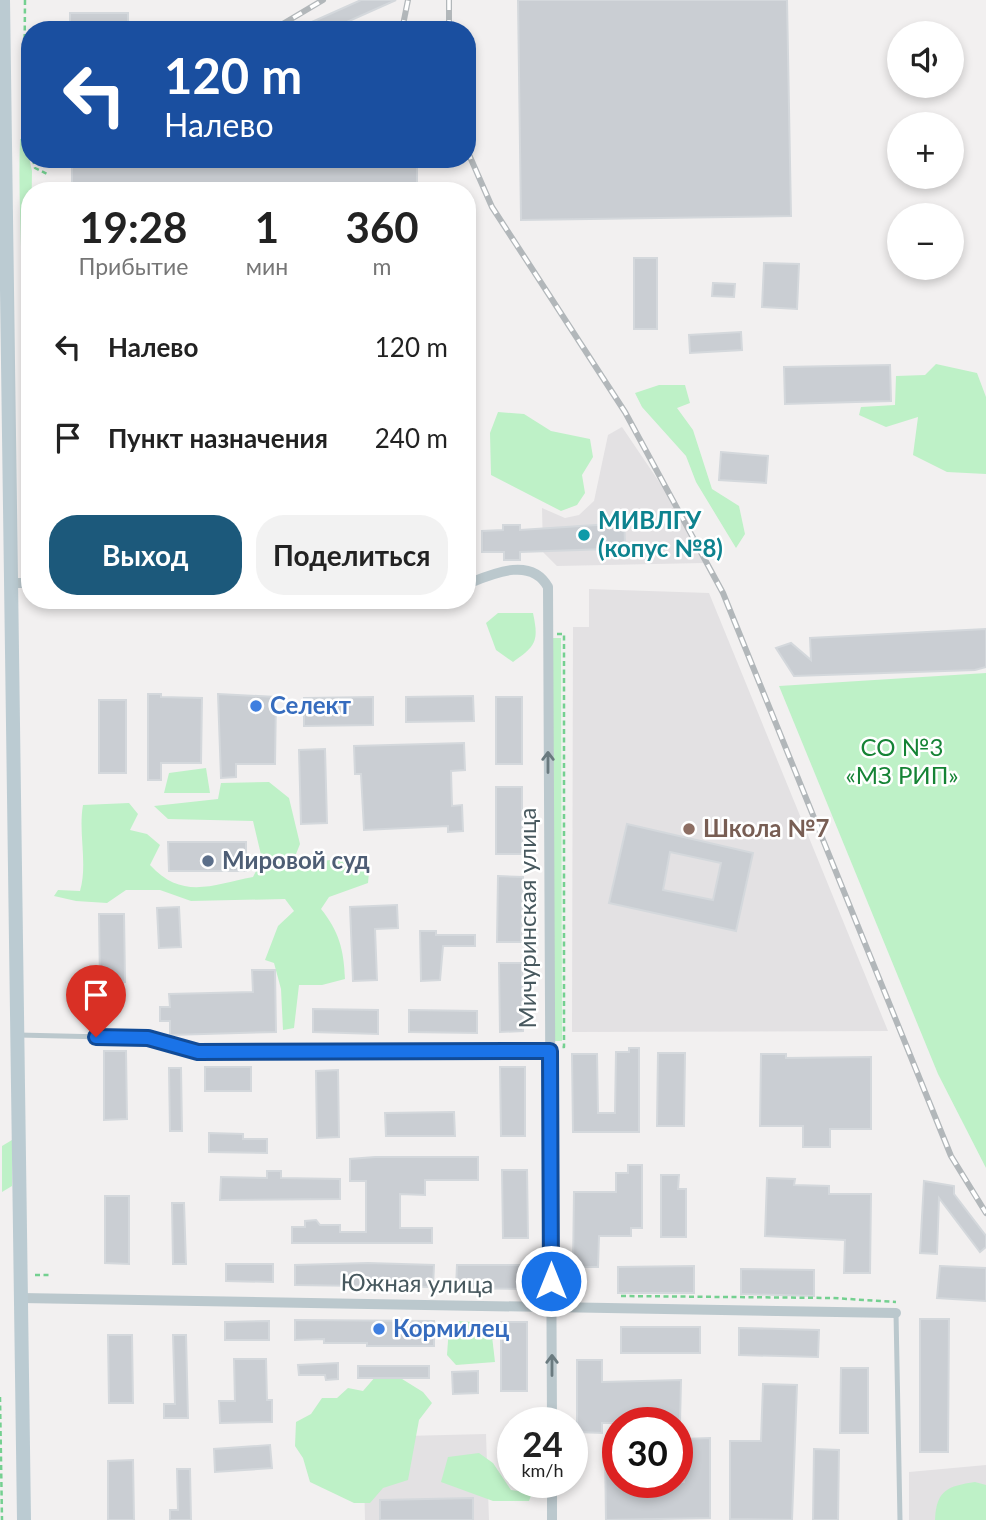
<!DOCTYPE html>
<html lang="ru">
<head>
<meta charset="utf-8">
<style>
	:root { --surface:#fff; --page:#f2f2f2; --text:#222; --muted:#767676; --accent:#1c597b }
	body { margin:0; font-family:Lato,sans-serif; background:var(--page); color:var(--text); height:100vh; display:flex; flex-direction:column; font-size:26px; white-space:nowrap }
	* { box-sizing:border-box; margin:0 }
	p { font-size:23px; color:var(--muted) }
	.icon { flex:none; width:38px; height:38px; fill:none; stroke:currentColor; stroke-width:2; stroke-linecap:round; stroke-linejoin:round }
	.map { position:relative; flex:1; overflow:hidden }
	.details { position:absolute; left:21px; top:182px; width:455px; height:427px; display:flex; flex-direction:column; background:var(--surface); border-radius:28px; box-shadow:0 4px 10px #0003 }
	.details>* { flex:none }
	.hud { position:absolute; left:21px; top:21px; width:455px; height:147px; border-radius:28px; box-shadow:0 4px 10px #0003; background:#1a4fa0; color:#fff; overflow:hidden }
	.tools { position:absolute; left:887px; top:21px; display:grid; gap:14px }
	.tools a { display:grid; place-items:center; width:77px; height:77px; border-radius:50%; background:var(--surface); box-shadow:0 4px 10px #0003; font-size:35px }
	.speed { position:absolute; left:497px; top:1407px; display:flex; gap:14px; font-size:35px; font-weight:700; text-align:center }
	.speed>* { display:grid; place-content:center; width:91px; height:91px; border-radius:50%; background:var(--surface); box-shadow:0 4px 10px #0003; line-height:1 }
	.speed small { font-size:18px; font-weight:400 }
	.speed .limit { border:10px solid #d22; background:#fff; color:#111 }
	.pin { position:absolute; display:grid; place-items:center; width:60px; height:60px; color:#fff; margin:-72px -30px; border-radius:50% 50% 50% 0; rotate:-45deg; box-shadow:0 0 7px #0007 }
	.pin .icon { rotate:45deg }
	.me { position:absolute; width:77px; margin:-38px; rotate:0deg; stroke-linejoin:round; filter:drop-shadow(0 0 5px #0008) }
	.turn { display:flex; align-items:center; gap:24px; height:147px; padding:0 28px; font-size:32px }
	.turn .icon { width:91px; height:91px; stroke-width:2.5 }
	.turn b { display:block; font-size:49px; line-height:60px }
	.eta { display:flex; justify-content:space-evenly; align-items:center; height:119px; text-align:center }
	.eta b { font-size:42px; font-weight:700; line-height:49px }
	.action { display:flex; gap:14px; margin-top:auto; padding:14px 28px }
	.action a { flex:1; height:80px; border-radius:28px; background:var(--accent); color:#fff; font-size:28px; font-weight:700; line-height:80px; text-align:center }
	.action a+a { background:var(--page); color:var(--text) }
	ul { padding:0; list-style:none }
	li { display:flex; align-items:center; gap:21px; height:91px; padding:0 28px }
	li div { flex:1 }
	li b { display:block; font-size:26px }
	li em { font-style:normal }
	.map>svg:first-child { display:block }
	.education { fill:#e3e1e3 }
	.green { fill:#bef1c7 }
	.building { fill:#caced3; stroke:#d4d8dc; stroke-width:2; fill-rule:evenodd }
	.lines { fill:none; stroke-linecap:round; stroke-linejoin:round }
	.path { stroke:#74d090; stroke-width:2.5; stroke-dasharray:5 3.5; stroke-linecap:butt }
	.lane { stroke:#bbc8cd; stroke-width:5 }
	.street { stroke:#bbc8cd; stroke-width:10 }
	.secondary { stroke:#bbcbd2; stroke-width:14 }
	.rail-casing { stroke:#b2b7ba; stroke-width:6 }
	.rail { stroke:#fff; stroke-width:3.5; stroke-dasharray:10; stroke-linecap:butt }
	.oneway { stroke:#6a7a7f }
	.route-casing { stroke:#114b97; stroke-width:18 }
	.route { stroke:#1a73e8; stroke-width:12 }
	.culture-dot { fill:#0f9aa8; stroke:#fff; stroke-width:2.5 }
	.shop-dot { fill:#3f7fe0; stroke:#fff; stroke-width:2.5 }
	.education-dot { fill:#8d6e63; stroke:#fff; stroke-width:2.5 }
	.service-dot { fill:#5c6f8a; stroke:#fff; stroke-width:2.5 }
	.labels { text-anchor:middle; stroke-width:5; stroke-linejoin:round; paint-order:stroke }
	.culture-label { font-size:24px; font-weight:bold; fill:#0d838f; stroke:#fff; text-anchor:start }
	.shop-label { font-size:24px; font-weight:bold; fill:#366cbe; stroke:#fff; text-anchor:start }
	.park-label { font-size:24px; fill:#158335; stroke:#fff }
	.education-label { font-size:24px; font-weight:bold; fill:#785e54; stroke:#fff; text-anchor:start }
	.service-label { font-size:24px; font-weight:bold; fill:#4e5e75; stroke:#fff; text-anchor:start }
	.street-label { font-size:24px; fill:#47585e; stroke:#fff }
</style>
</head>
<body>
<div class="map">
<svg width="986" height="1520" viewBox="0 0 986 1520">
	<rect width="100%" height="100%" fill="#f2f0f0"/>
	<g class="education">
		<path d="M622 427 670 498 704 563 557 566 543 552 542 508 565 518 579 515 594 501 608 435Z"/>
		<path d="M589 589 709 593 888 1031 572 1032 573 627H589Z"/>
		<path d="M486 1434 489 1520H365L363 1437Z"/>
		<path d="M986 1465V1520H909V1472Z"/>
	</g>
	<g class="green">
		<path d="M20 139H25L32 171 30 302H22C22 247 18 194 20 139Z"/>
		<path d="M936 364 977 373 986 397V474L947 472 913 455 918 417 886 427 859 415 861 407 895 405 896 376 925 375Z"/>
		<path d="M659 385H685L690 403 677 408 693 430 712 489 739 506 745 534 736 548 696 482 686 456 642 407 635 393Z"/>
		<path d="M498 412 524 414 551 431 590 439 593 457 582 475 585 493 577 505 561 511 491 475 490 433Z"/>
		<rect x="26" y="417" width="4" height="145"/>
		<path d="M498 613H533C539 641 536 646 513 662L496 650 486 623Z"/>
		<path d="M552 638H561L562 1041H553Z"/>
		<path d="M986 673V1168L938 1074 779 686Z"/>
		<path d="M206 768 210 793H164L169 773Z"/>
		<path d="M269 782 289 798 300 844 292 864C319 865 344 853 370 861L368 883 329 897 321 909C339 931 344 950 345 979L322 985H299L294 1028 283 1030 281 989 274 963 265 960 278 926 294 911 285 899 191 901 160 890H126L107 903 76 901 54 896 58 890 80 891C88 863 78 834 83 805L129 803 138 814 130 830 147 834 160 845 150 865C182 900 212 885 253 877L262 859 253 821 168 819 154 806 218 799 221 783Z"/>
		<path d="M12 1140V1186L2 1192V1146Z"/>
		<path d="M460 1321 484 1323 492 1336 495 1362 456 1365 447 1355 449 1327Z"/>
		<path d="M394 1374 423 1392 432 1403 419 1420 408 1480 383 1488 370 1503H354L310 1482 303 1458 295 1446 296 1422 311 1414 322 1398H337L348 1388 363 1391 376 1376Z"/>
		<path d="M479 1453 493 1463 511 1490 532 1493 529 1501H493L441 1482 448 1457Z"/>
		<path d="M975 1482 986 1485V1520H935C936 1490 948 1486 975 1482Z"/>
	</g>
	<g class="building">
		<path d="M361 0H396L329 30H294Z"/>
		<path d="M518 0H787L791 216 521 220Z"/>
		<rect x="70" y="13" width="58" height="17"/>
		<rect x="72" y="159" width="345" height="32"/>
		<rect x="634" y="258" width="23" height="71"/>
		<path d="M764 263 799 264 797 309 762 307Z"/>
		<path d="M713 283 735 284 734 297 712 296Z"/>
		<path d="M741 332 742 350 690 353 689 335Z"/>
		<path d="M890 365 891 401 785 404 784 367Z"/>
		<path d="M721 452 768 456 766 483 719 480Z"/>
		<path d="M611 517H624L625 544 608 545V549L520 552V560H504V552H482V531L503 530V525H520V530L611 524Z"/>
		<path d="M986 629V667L975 670 794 676 776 648 791 643 811 660 810 638Z"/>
		<path d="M148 694H161V697L202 698 201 763H161V780H148Z"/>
		<path d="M218 694 276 697 275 764H236V777L221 778Z"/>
		<path d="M473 696 474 721 406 722V697Z"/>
		<path d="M373 697V725L304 726V698Z"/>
		<rect x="496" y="697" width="26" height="67"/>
		<rect x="99" y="700" width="27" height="73"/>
		<path d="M464 743 465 770 451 771 452 806 462 805 463 831 448 832V826L364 830 361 774H355L354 746Z"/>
		<path d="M325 749 327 823 301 824 299 750Z"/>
		<rect x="496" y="787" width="26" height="67"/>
		<path d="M627 824 753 853 736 931 609 903ZM670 852 721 863 713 900 663 890Z"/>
		<path d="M168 842H246V871H169Z"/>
		<path d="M498 876 523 877 521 942H497Z"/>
		<path d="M397 905 398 928 375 929 377 980 353 981 350 907Z"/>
		<path d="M179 907 181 947 159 948 157 908Z"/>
		<path d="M99 914H124L125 982H100Z"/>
		<path d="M420 931H436V935H475V946H443L440 980 421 981Z"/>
		<path d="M499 963H522L523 1031 500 1032Z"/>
		<path d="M252 970H275L276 1032 170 1035V1021H160V1007H170L169 994 253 992Z"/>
		<path d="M313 1009 378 1010V1034L313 1032Z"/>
		<path d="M409 1010 477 1011V1033L409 1032Z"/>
		<path d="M629 1048H639V1132H573L572 1054H597L598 1113H615L616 1052H629Z"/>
		<path d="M104 1051H126L127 1119 104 1120Z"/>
		<path d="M658 1053H685L684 1126H657Z"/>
		<path d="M761 1054H786V1058L871 1057V1129H830V1147H803V1126H760Z"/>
		<rect x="205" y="1067" width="46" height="24"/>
		<path d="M500 1067H525V1136H501Z"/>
		<path d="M169 1068H181L182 1131H170Z"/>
		<path d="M338 1070 339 1137 317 1138 316 1071Z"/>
		<path d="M454 1112 455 1136H386L385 1113Z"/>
		<path d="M209 1133 243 1134V1139H267V1153L209 1152Z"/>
		<path d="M375 1157H478V1180H425V1195L400 1194V1228H432V1243H292V1227H305V1221L316 1220 320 1225H340V1232H366V1181H350V1159Z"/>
		<path d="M628 1165H642V1228H631V1236H599L598 1267H573L574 1192H616V1173H628Z"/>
		<path d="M502 1170H527L528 1238H503Z"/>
		<path d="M267 1171H281V1178L340 1179V1199L220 1200 221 1177 267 1178Z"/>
		<path d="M661 1175H679L678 1189H686V1237H661Z"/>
		<path d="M767 1178 795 1179 794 1185 829 1186V1194H871L870 1273H844L845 1240 765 1236Z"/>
		<path d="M924 1181 954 1186V1194L986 1236V1247L980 1252 939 1198 937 1254 920 1253Z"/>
		<path d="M105 1196H129V1264L105 1263Z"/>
		<path d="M172 1203H184L186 1264H173Z"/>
		<path d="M368 1263 434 1265 433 1287 295 1285V1265Z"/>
		<path d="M226 1264H273V1282L226 1281Z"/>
		<path d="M457 1265H527V1289L456 1288Z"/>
		<path d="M694 1266V1293H618V1267Z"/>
		<path d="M940 1266 986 1268V1301L937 1298Z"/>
		<path d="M741 1269 814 1270V1296L741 1294Z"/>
		<path d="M920 1319H949L948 1452H920Z"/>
		<path d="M295 1320 434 1321V1346H367V1343H324V1339L295 1340Z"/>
		<path d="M269 1321V1340H225V1322Z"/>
		<rect x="501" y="1322" width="26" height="69"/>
		<rect x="621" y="1327" width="79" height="26"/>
		<path d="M739 1328 819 1330 818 1357 739 1355Z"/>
		<path d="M108 1335H132L133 1403H109Z"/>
		<path d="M173 1335H186L188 1418H164V1404H175Z"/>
		<path d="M234 1359H266L267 1400H272V1422L220 1423 219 1401H235Z"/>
		<path d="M577 1360H602V1382L681 1380 680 1423H602V1433L577 1432Z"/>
		<path d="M338 1363V1379L326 1380 325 1375H299L298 1365Z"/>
		<rect x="358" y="1366" width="71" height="12"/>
		<path d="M841 1368H868V1433H840Z"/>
		<path d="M478 1371V1393L453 1394 452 1372Z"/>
		<path d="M763 1384 797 1385 792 1520 730 1519V1441H761Z"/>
		<path d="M710 1438V1518L606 1520 605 1450H618V1482H684L683 1439Z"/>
		<path d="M270 1445 272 1468 215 1472 214 1449Z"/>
		<path d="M814 1449 839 1450 838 1520H813Z"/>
		<path d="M133 1460 134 1520H108V1461Z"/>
		<path d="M177 1469H190L191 1520H170V1510H178Z"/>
		<path d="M473 1498V1520H380V1500Z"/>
	</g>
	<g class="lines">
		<g class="path">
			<path d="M25 0 24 125 30 148"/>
			<path d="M33 159 35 168 47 174"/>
			<path d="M557 634H564V1047H560"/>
			<path d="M35 1275H49"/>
			<path d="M621 1296 833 1298 896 1302"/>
			<path d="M0 1397 2 1520"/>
		</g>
		<g class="lane">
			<path d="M18 1035 148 1038 198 1052 550 1051"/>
			<path d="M896 1313 900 1520"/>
		</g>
		<g class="street">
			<path d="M12 583H30"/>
			<path d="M467 584C492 574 531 556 548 587L552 1423"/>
			<path d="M21 1298 896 1313"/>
			<path d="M552 1482V1520"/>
		</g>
		<path class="secondary" d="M3 0 24 1520"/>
		<g class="rail-casing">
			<g id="rail">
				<path d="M449 0V30"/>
				<path d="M276 28 323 0"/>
				<path d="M402 30 408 0"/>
				<path d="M467 150 492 207 625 412 723 593 951 1156 986 1213"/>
			</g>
		</g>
		<use href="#rail" class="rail"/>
	</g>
	<defs><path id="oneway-shaft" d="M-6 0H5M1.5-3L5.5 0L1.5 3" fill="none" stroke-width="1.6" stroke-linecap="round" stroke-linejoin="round" transform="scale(1.75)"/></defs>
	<g class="oneway">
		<use href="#oneway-shaft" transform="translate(548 762) rotate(-90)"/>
		<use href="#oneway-shaft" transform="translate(552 1365) rotate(-90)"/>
	</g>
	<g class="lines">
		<g class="route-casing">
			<path id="route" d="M96 1037 148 1038 198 1052 550 1051 551 1281"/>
		</g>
		<use href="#route" class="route"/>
	</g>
	<circle class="culture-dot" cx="584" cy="535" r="7"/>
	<g class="shop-dot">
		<circle cx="256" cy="706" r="7"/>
		<circle cx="379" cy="1329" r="7"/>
	</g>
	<circle class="education-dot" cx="689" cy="829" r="7"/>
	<circle class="service-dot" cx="208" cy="861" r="7"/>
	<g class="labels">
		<g class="culture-label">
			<text x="598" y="529">МИВЛГУ<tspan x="598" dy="28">(копус №8)</tspan></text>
		</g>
		<g class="shop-label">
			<text x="270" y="714">Селект</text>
			<text x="393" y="1337">Кормилец</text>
		</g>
		<g class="park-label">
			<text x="902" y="756">СО №3<tspan x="902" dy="28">«МЗ РИП»</tspan></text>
		</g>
		<g class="education-label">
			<text x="703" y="837">Школа №7</text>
		</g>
		<g class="service-label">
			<text x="222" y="869">Мировой суд</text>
		</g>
		<g class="street-label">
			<text transform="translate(528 918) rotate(-90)" y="8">Мичуринская улица</text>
			<text transform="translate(417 1284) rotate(1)" y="8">Южная улица</text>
		</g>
	</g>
</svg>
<div class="tools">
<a><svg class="icon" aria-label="sound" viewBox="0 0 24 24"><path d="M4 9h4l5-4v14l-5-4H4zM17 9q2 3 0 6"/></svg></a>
<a>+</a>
<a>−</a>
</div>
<div class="speed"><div>24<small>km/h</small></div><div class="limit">30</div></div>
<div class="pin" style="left:96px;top:1037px;background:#d93025"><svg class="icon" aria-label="arrive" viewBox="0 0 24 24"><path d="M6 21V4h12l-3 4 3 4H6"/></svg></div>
<svg class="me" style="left:551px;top:1281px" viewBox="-20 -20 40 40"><circle r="17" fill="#1a73e8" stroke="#fff" stroke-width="3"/><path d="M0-11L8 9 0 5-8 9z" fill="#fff"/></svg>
<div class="hud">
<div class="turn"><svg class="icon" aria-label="left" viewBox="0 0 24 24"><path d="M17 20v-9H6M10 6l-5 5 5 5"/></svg><div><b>120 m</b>Налево</div></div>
</div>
<section class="details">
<div class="eta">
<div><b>19:28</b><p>Прибытие</p></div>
<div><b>1</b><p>мин</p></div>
<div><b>360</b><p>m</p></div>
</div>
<ul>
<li><svg class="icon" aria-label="left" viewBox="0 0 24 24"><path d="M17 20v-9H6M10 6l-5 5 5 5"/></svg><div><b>Налево</b></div><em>120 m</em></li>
<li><svg class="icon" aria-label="arrive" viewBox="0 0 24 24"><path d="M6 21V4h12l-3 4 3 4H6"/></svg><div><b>Пункт назначения</b></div><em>240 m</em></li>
</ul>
<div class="action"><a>Выход</a><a>Поделиться</a></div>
</section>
</div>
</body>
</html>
